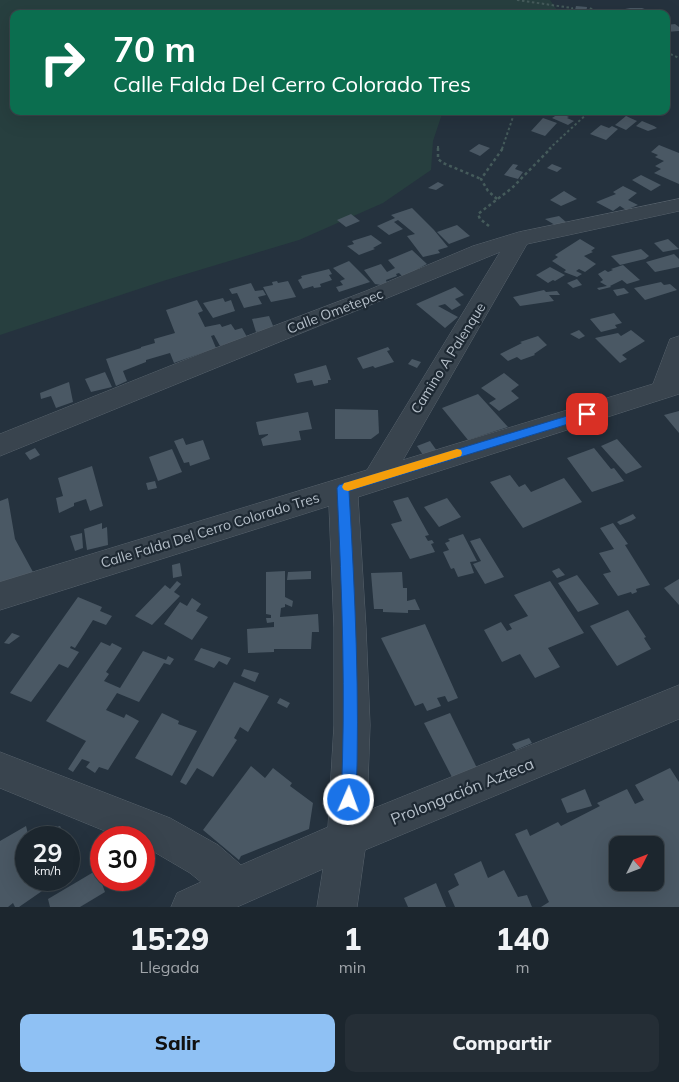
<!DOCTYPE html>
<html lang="es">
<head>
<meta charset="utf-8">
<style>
	:root { --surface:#1c262e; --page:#252e36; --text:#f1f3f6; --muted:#a0a5aa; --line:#3a434a; --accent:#8fc1f4 }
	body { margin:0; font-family:Mulish,sans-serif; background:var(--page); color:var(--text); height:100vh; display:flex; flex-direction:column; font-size:19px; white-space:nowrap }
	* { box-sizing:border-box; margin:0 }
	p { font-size:16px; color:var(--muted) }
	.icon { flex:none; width:28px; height:28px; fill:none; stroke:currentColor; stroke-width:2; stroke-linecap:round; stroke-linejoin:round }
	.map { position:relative; height:907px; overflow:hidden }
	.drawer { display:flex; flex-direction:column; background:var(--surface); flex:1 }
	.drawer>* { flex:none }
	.hud { position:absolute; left:10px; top:10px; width:660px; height:105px; border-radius:10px; box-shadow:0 5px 20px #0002,0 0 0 1px var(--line); background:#0b6e4f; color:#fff; overflow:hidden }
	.needle { width:32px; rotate:48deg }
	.controls { position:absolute; left:609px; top:836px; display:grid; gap:10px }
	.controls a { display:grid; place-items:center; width:55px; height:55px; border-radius:10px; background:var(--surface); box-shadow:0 5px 20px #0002,0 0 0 1px var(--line); font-size:25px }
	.speed { position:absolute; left:15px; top:826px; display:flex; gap:10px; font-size:25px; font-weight:700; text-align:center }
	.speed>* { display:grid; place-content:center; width:65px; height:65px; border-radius:50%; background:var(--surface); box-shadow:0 5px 20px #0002,0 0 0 1px var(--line); line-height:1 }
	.speed small { font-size:12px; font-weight:400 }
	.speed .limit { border:8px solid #d22; background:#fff; color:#111 }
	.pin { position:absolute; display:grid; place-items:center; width:42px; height:42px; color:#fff; margin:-21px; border-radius:10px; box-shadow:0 2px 8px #0006 }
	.me { position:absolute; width:55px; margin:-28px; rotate:2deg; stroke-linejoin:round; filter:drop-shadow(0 0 4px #0008) }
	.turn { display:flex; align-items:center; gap:18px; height:105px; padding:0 20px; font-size:22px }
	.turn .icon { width:65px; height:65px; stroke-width:2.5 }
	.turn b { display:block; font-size:35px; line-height:42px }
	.eta { display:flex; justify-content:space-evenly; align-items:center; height:85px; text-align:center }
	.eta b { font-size:30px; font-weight:800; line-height:35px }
	.action { display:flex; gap:10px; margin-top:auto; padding:10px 20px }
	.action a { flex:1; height:58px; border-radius:10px; background:var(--accent); color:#111; font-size:20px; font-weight:800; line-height:58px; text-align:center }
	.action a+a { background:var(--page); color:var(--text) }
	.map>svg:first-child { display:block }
	.green { fill:#273f3f }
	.building { fill:#4a5864; fill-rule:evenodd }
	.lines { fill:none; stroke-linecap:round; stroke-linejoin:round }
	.street-casing { stroke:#57626c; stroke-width:1 }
	.path-far1 { stroke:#455b5b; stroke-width:2; stroke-dasharray:2.5 2.5; stroke-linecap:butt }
	.path { stroke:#455b5b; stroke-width:2.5; stroke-dasharray:3 3; stroke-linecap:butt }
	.street { fill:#39444e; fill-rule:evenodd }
	.route { fill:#1a73e8; stroke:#114b97 }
	.slow { fill:#f59e0b }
	.labels { text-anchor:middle; stroke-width:4.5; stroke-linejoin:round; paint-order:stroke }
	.street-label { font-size:14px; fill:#b5bfc9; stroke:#1e2933 }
	.near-street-label { font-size:16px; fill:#b5bfc9; stroke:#1e2933 }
</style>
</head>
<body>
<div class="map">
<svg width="679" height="907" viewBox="0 0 679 907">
	<rect width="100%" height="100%" fill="#25323e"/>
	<path class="green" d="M0 0H550L560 14H14V111H443L433 141 431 170 383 203 299 240 163 281 0 335Z"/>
	<g class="building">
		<path d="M576 6 587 7 586 14H574Z"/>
		<path d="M630 8H642L650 11 627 14H620L619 11 626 12 625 9Z"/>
		<path d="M675 24 679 27V31L666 32V25Z"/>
		<path d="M560 113 569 117 567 118 574 121 568 125 552 118Z"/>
		<path d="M626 116 637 121 626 130 615 125Z"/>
		<path d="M543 118 557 123 545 136 531 131Z"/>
		<path d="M642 121 654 126 657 128 648 131 636 126Z"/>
		<path d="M601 125 609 128 612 126 618 129 606 140 590 134Z"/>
		<path d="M479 144 490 148 480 156 469 151Z"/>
		<path d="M659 145 679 153V184L654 173 661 169 655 166 664 161 655 157 658 155 651 152Z"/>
		<path d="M513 164 518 165 515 169 523 172 518 179 504 175Z"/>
		<path d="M552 164 562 168 557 172 547 168Z"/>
		<path d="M641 175 661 185 651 191 632 180Z"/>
		<path d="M438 182 444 185 436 190 428 188Z"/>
		<path d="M623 186 637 193 628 200 638 205 626 210 620 206 613 211 596 202 616 194 613 192Z"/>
		<path d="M564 191 577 199 561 206 550 200Z"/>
		<path d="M412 208 434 230 448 247 438 250 440 253 423 257 407 236 415 234 398 220 394 222 403 229 389 235 377 226 395 218 391 215Z"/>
		<path d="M351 214 360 221 346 227 337 220Z"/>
		<path d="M559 216 566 222 555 225 545 219Z"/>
		<path d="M457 225 470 236 449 244 437 232Z"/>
		<path d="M371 235 382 243 373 248 375 249 359 255 347 246 354 244 352 241Z"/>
		<path d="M580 239 595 248 591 251 593 252 584 256 596 264 585 272 579 269 576 271 582 274 577 277 564 272 566 270 552 261 558 257 555 255Z"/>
		<path d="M668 239 679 249 663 252 654 243Z"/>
		<path d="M641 249 649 256 645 259 620 265 611 256Z"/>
		<path d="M412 250 427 264 403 277 399 273 396 274 397 276 386 280 387 283 381 285 375 284 364 270 381 264 387 272 395 268 388 260Z"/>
		<path d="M674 254 679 259V267L655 272 646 262Z"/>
		<path d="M349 261 370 282 339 292 336 287 343 285 340 281 345 279 333 268Z"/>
		<path d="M623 265 640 280 627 284 622 280 610 286 611 287 599 290 597 288 607 286 600 282 603 280 598 274 605 270 608 272 613 270 611 269Z"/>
		<path d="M550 267 565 275 555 281 553 280 548 283 536 275Z"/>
		<path d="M329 269 332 274 329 275 332 280 320 284 321 287 314 288 313 286 303 289 298 280 302 278 301 276Z"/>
		<path d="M577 279 582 285 573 288 567 283Z"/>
		<path d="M277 281 278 283 288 281 296 297 271 302 263 287 273 285 272 282Z"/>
		<path d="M661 282 664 285 670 284 677 290 645 300 634 288Z"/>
		<path d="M251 283 255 291 263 290 266 295 258 297 262 304 244 308 237 293 232 294 229 289Z"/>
		<path d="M455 287 464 295 455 299 461 305 452 310 445 304 438 306 458 317 445 328 416 304Z"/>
		<path d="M624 288 629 293 617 296 613 290Z"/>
		<path d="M544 290 546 292 557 291 560 295H549L554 301 520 306 513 297Z"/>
		<path d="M223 298 225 302 231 300 235 311 213 318 203 303Z"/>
		<path d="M197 300 203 311 198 313 205 327 220 324 222 327 231 324 235 330 242 328 247 337 220 346 214 335 211 336 216 348 174 363 170 353 146 360V362L123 371 127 381 116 386 106 359 141 348V347L155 343 154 339 175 333 166 310Z"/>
		<path d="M614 313 622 323 615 325 617 328 601 332 590 319Z"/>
		<path d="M269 316 274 328 256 332 252 319Z"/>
		<path d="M579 330 585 336 579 339 570 334Z"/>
		<path d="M631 330 645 341 622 355 627 359 620 363 595 338 618 333 621 336Z"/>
		<path d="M538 336 547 345 534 354 535 355 521 360 517 357 508 361 500 354 522 343 520 342Z"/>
		<path d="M388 347 390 350 387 351 394 362 375 368 373 366 363 369 357 358Z"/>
		<path d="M412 359 421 362 417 368 408 364Z"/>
		<path d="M326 365 331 380H328V383L314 386 312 380 297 383 294 374Z"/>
		<path d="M105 372 112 387 91 392 85 379Z"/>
		<path d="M504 373 519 385 511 391 519 398 499 411 489 403 496 399 481 388Z"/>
		<path d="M69 382 73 402 56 408 51 396 41 399 40 393Z"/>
		<path d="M478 394 508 427 468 440 442 408Z"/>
		<path d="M335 409 378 410 379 433 371 439H335Z"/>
		<path d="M679 411V433L664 415Z"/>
		<path d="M308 412 312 429 299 431 301 440 263 446 261 439 268 435V434L259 435 256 422Z"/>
		<path d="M183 438 186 445 203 440 210 459 190 466 189 462 184 463 174 441Z"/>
		<path d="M617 439 642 467 626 474 601 446Z"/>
		<path d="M430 441 437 451 423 455 417 446Z"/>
		<path d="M35 448 40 455 30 460 25 453Z"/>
		<path d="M594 448 611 469 614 468 624 481 592 492 567 458Z"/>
		<path d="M172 449 182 472 158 481 149 457Z"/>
		<path d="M92 466 103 506 90 511 86 499 74 503V506L59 513 56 498 63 496 58 478Z"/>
		<path d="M510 475 519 487 525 484 531 492 564 478 582 502 523 528 490 482Z"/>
		<path d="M155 481 157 488 148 490 146 483Z"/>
		<path d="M408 497 429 535 425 536 428 541 432 540 434 543 431 544 435 552 410 559 391 524 402 521 393 501Z"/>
		<path d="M8 498 15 539 33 572 0 585V501Z"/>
		<path d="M447 498 461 517 439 527 424 507Z"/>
		<path d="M633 514 636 518 631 521 620 525 617 522Z"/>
		<path d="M102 523V529L107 527 108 545 87 550 84 529Z"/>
		<path d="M613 523 628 544 625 545 650 585 636 589 637 592 632 594 631 592 618 596 603 574 611 572 599 553 614 549 600 528Z"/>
		<path d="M82 533 83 548 75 551 70 536Z"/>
		<path d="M463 534 477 561 470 562 474 573 458 577 454 568 451 569 443 552 449 550 445 543 450 541 448 539Z"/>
		<path d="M480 538 504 577 485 584 473 564 481 561 470 541Z"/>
		<path d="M180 563 182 576 173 578 172 565Z"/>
		<path d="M559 568 565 575 557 578 552 571Z"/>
		<path d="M285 571V597L293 601 292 607 285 604V607L281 608 280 617 318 614 319 632H312L311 649H274V652L248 653 247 629 274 627V622L267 623 266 618H271V615L266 614V572Z"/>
		<path d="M311 571V579L287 580 288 572Z"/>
		<path d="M402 572 403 588H407V601L415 599 420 610H408V613L383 612V609H374L371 573Z"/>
		<path d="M577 575 599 604 578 612 558 583Z"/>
		<path d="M679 579V605L664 588Z"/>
		<path d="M177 581 181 584 174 592 180 596 152 625 135 616 165 585 170 589Z"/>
		<path d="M550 581 584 633 548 648 560 667 535 678 520 654 502 662 484 630 501 622 507 631 512 629 509 624 528 616 514 595Z"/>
		<path d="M78 597 102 607 100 611 112 616 106 625 93 620 75 648 71 646 70 648 79 652 68 668 59 664 31 702 10 693Z"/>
		<path d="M192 598 201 604 196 611 208 617 192 640 164 624 180 602 187 606Z"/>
		<path d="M628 610 646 637 644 638 651 649 617 666 590 626Z"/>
		<path d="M425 624 458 698 448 702 445 696 437 698 441 706 427 711 423 703 415 706 381 638Z"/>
		<path d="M12 633 20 636 9 644 4 643Z"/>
		<path d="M101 642 110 646 112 643 122 648 106 672 109 674 104 681 120 688 143 651 166 660 168 656 174 659 170 665 164 663 139 702 117 693 106 710 124 718 126 714 139 721 108 770 99 767 95 773 86 767 90 762 82 759 73 772 68 769 86 741 46 721Z"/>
		<path d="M201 648 231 658 227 665 219 661 214 668 194 660Z"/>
		<path d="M244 669 259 673 255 682 241 676Z"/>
		<path d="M234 682 269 696 248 732 240 727 234 738 237 740 213 777 197 768 186 785 180 782Z"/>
		<path d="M280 698 290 703 287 708 277 703Z"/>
		<path d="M162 713 179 721 178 724 197 731 172 776 135 758Z"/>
		<path d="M450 713 477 768 453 779 424 723Z"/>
		<path d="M529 738 532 743 516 750 512 744Z"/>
		<path d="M251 766 265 778 273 768 292 783 290 786 313 803 309 829 241 856 239 860 203 830Z"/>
		<path d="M670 768 679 782V907H541L549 902 515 834 527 829 530 836 558 822 561 826 600 806 597 803 627 789 635 804 644 800 635 785ZM618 845H655V882H618Z"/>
		<path d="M585 789 592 806 567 813 561 799Z"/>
		<path d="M26 826 29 838H26V880H54L44 887 45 889 19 907H15L13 903 8 907H0V841Z"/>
		<path d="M56 826 57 827 60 826 66 838H31L42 830 44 834Z"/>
		<path d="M69 843 79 862 69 869Z"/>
		<path d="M481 861 488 878 504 870 518 897 527 895 532 907H455L448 891 459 885 454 874Z"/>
		<path d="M97 870 105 892 80 907H50L48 899Z"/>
		<path d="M436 883 446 907H408L404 898Z"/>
	</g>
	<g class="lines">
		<g class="street-casing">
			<path id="street" d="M679 199V211L527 244 403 460 653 384 670 339 679 336V394L358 497 366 628 370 725 367 811 679 685V719L365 850 357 907H317L323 869 237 907H171L177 893 201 882 190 873 144 846V838H122L0 788V752L170 818 218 845 241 865 328 827 334 725V628L329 506 0 610V582L367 470 500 252 0 456V434L205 352 366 291 473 246 519 232Z"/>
		</g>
		<g class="path-far1">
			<path d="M517 0 572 8 573 14"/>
			<path d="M590 8 599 14"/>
			<path d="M666 52 679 58"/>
			<path d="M438 146V149"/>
			<path d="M502 149 515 111"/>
			<path d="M549 149 590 111"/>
		</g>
		<g class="path">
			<path d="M438 148V159L443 163 481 179"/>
			<path d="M497 199 488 191 481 179 503 148"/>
			<path d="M489 226 480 219 478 214 512 188 551 148"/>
		</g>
		<use href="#street" class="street"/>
	</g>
	<path class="route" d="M587 410 592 414 591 417 349 491C355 594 360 697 356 800L354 806 349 808 343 806 341 800C346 696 342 593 337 488L339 485Z"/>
	<path class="slow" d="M457 449 461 450 462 453 461 456 348 491 344 490 342 487 344 483 348 482Z"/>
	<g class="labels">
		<g class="street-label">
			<text transform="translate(335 311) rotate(-21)" y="5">Calle Ometepec</text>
			<text transform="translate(448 358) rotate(-58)" y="5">Camino A Palenque</text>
			<text transform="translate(210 530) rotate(-17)" y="5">Calle Falda Del Cerro Colorado Tres</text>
		</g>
		<g class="near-street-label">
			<text transform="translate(462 791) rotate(-22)" y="6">Prolongación Azteca</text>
		</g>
	</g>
</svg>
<div class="controls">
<a><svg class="needle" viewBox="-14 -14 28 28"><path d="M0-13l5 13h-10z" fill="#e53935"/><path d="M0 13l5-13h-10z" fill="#a0a5aa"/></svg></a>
</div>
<div class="speed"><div>29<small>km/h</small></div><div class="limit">30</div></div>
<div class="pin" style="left:587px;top:414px;background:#d93025"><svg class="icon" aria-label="arrive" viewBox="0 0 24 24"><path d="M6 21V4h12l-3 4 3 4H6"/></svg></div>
<svg class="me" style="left:349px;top:800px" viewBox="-20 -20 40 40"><circle r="17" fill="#1a73e8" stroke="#fff" stroke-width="3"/><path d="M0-11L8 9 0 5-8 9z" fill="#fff"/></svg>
<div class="hud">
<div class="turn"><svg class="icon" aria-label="right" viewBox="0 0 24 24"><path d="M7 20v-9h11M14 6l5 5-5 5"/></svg><div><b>70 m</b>Calle Falda Del Cerro Colorado Tres</div></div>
</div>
</div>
<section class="drawer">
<div class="eta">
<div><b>15:29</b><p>Llegada</p></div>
<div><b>1</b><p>min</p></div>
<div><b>140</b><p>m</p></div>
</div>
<div class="action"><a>Salir</a><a>Compartir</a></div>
</section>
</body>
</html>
